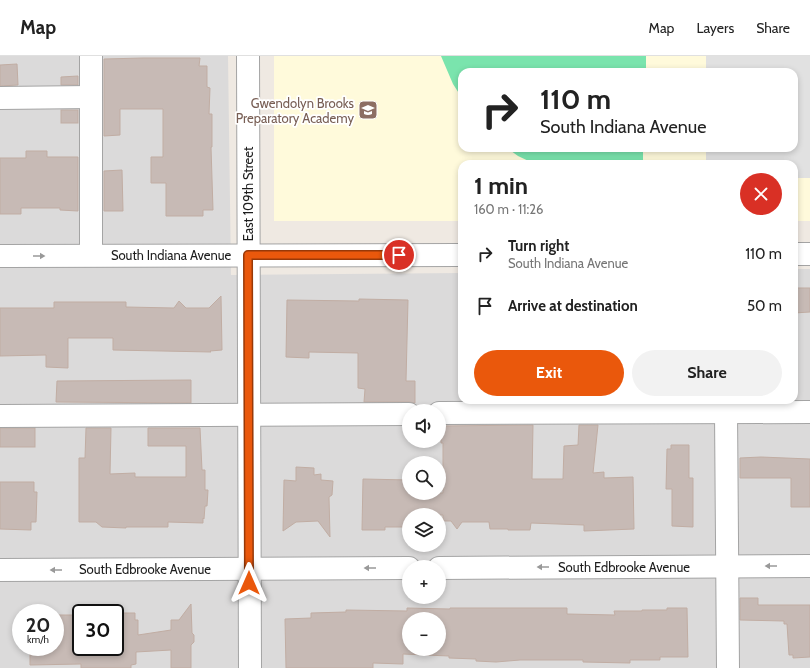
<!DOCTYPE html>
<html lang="en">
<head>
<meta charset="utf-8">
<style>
	:root { --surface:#fff; --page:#f2f2f2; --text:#222; --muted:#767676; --line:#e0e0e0; --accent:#ea580c }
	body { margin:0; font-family:Cabin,sans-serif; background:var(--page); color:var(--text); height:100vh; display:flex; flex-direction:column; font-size:15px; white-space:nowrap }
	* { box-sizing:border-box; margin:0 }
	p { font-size:13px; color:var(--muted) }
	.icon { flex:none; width:22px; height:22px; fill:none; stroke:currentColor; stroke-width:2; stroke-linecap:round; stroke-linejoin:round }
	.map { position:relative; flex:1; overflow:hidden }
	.sheet { position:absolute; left:458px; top:104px; width:340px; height:244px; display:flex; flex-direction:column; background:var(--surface); border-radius:12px; box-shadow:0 2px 6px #0003 }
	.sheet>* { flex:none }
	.top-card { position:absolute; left:458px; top:12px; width:340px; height:84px; border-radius:12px; box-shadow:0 2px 6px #0003; background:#fff; color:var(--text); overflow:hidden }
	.fabs { position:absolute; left:402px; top:348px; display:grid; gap:8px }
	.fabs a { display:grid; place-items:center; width:44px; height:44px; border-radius:50%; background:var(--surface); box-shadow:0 2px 6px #0003; font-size:20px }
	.speed { position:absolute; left:12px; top:548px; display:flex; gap:8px; font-size:20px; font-weight:700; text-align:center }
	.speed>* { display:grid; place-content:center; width:52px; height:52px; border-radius:50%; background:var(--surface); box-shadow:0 2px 6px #0003; line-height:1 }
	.speed small { font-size:10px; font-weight:400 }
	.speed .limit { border:2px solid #111; border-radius:6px; background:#fff; color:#111 }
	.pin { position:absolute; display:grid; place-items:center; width:34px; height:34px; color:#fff; margin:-17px; border:2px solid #fff; border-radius:50%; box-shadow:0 1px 4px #0007 }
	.me { position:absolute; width:44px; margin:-22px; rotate:0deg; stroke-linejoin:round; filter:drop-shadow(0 0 3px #0008) }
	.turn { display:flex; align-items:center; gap:14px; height:84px; padding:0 16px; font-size:18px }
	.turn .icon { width:52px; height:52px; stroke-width:2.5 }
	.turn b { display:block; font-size:28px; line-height:34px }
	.round { display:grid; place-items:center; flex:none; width:42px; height:42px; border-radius:21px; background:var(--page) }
	.overview { display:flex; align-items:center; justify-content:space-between; height:68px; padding:0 16px }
	h1 { font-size:24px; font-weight:800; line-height:30px }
	.primary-button { display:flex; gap:8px; margin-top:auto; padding:8px 16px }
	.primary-button a { flex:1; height:46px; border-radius:24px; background:var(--accent); color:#fff; font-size:16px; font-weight:800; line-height:46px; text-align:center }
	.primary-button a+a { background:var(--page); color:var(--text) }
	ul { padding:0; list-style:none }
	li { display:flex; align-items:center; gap:12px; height:52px; padding:0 16px }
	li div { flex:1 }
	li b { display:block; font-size:15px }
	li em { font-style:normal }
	header { display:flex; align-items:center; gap:24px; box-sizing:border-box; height:56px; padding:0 20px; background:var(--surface); border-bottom:1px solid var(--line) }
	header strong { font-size:19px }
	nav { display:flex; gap:22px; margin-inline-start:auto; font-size:14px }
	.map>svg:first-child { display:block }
	.residential { fill:#dbdada; fill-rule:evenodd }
	.education { fill:#fffadb; fill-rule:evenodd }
	.pitch { fill:#7ae4ad }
	.parking { fill:#e1e1e1 }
	.building { fill:#c7bab5; stroke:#c1ada3; fill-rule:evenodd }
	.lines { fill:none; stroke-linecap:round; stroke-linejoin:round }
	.minor-casing { stroke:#a4a4a4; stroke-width:24 }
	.minor { stroke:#fff; stroke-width:22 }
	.oneway { fill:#999 }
	.route-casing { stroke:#983908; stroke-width:10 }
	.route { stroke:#ea580c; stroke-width:7 }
	.labels { text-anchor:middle; stroke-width:3.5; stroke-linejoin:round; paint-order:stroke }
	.education-label { font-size:13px; fill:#785e54; stroke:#fff; text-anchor:end }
	.street-label { font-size:13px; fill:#1d1d1d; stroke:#fff }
</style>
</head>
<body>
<header>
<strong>Map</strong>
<nav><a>Map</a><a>Layers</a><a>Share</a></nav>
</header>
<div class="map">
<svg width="810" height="612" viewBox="0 0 810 612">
	<rect width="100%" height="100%" fill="#efe9e2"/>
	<path class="residential" d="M0 0H228L231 219 462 217V344H794V213H810V612H0ZM409 355H439V385H409ZM409 407H439V437H409ZM409 459H439V489H409ZM409 511H439V541H409ZM21 557H55V591H21ZM81 557H115V591H81ZM409 563H439V593H409Z"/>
	<path class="education" d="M274 0H810V165H794V108H462V165H274ZM462 16H794V92H462Z"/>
	<g class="pitch">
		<path d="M441 0H646V16H462V42L453 28Z"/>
		<path d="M507 92H643V108H535L518 100Z"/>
	</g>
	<path class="parking" d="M706 0H810V122H798V141H794V108H706V92H794V16H706Z"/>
	<g class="building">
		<path d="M143 2H200L199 10H207V31L210 32 209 58H212V91H211L213 154H203V160H166V127H151V101H163V53H120V79L104 80V3Z"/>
		<path d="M17 8 18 29 0 30V9Z"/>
		<path d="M78 20V29H61V21Z"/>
		<rect x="61" y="54" width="17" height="13"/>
		<path d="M26 95H47V101H78V155L60 154V152H21V158H0V102H26Z"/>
		<path d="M122 114 123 155H104V115Z"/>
		<path d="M794 232H810V256L794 257Z"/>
		<path d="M221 240 222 294 210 295 211 296 113 294V282H68V312L46 311V299L0 300V252H54V246H126V251L174 252 179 245 186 252H209Z"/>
		<path d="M359 243 408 244 406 325H415V347L409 346H364L365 333 358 332V297L309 296V302L286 301 287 244 359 245Z"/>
		<path d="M191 324V347L56 346 57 325Z"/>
		<path d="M533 369 532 423H563L564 390 578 389 579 369H598L593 417 604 416V422L633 421 634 473 584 475V469L531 467 530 474H508V473H490L489 466H462L457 473 451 465H443V459H409V471H385V474H362L363 423 409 424V437H443V387H441V370Z"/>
		<rect x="0" y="372" width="35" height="19"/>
		<path d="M86 372H111L110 418 135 417V421H186V390H148V372H200L202 414H205V434H208L207 450H205L204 463 203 462V467L168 466V471H126V472L102 471 96 466H79V402H85Z"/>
		<path d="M671 389H689V422H693V471L672 470V433H666L667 393H671Z"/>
		<path d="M761 401 810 403V451H791V422H740V402Z"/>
		<path d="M296 411 314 412V419L321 418V424L333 425 332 439 329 441 330 481 318 465 296 466 283 475 284 424 296 425Z"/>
		<path d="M0 426H34V436H37L36 466H31V474L0 473Z"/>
		<path d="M740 542H758V549H810V601L793 602V599H789L787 568H784V565L740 564Z"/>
		<path d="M191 548 192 577 194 579V586L191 589V612H171V594L136 596V608L131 609V612H81V608L30 609V591H55V559H81V591H115V557H135V564H138V579L171 574V564H179Z"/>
		<path d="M407 552 450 553V552H567V558L615 559 614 555H642V554H667V552H687L688 601H660V604H630V607L583 606V604H520L496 606 476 605V603L449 602V600L403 598V608L373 607V612H286L285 563 311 562V557L346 556V554L407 555ZM409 563H439V593H409Z"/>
	</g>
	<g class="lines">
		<g class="minor-casing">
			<g id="minor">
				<path d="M91 0V199"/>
				<path d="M248 0 250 612"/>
				<path d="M0 42 91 41"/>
				<path d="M794 198H810"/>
				<path d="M0 200 462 199"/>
				<path d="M726 356 728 612"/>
				<path d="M439 357 810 356"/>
				<path d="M0 360 409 358"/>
				<path d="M439 512 810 510"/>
				<path d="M0 514 409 512"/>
			</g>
		</g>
		<use href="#minor" class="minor"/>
	</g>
	<defs><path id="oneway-solid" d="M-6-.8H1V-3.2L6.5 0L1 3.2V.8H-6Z"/></defs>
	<g class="oneway">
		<use href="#oneway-solid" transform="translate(39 200)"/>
		<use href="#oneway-solid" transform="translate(771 510) rotate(180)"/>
		<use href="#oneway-solid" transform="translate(543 511) rotate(180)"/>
		<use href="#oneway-solid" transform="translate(370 512) rotate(180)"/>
		<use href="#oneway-solid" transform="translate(56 514) rotate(180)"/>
	</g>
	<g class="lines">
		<g class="route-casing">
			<path id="route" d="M249 527 248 199H399"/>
		</g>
		<use href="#route" class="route"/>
	</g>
	<defs>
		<g id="school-square" transform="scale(1)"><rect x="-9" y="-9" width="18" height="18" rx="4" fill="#8d6e63" stroke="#fff"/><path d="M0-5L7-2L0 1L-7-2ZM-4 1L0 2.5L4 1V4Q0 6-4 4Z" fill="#fff"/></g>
	</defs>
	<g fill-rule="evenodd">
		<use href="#school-square" x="368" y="54"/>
	</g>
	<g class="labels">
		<g class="education-label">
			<text x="354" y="52">Gwendolyn Brooks<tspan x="354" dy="15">Preparatory Academy</tspan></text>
		</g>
		<g class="street-label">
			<text transform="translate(248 138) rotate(-90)" y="5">East 109th Street</text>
			<text x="171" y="204">South Indiana Avenue</text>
			<text x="624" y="516">South Edbrooke Avenue</text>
			<text x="145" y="518">South Edbrooke Avenue</text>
		</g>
	</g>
</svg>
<div class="fabs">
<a><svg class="icon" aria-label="sound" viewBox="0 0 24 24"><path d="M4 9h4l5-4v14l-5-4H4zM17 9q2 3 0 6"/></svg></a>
<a><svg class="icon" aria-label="search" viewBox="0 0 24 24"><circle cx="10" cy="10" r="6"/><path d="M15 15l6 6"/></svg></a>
<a><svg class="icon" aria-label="layers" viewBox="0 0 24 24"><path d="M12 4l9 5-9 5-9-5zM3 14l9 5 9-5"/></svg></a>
<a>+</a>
<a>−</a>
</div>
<div class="speed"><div>20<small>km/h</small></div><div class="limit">30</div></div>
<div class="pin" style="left:399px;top:199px;background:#d93025"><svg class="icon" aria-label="arrive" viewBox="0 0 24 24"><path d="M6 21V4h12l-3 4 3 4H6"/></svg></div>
<svg class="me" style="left:249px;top:527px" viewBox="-20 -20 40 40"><path d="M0-17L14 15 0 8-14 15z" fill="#ea580c" stroke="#fff" stroke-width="4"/></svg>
<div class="top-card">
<div class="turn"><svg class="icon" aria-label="right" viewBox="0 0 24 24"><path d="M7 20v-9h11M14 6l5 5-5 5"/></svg><div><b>110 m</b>South Indiana Avenue</div></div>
</div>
<section class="sheet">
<div class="overview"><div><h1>1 min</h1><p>160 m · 11:26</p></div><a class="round" style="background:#d93025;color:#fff"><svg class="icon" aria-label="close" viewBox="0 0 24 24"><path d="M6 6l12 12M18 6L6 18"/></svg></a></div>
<ul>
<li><svg class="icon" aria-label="right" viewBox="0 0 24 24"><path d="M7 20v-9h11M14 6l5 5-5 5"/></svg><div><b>Turn right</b><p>South Indiana Avenue</p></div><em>110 m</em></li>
<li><svg class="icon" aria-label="arrive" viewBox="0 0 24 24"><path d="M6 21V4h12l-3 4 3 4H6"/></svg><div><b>Arrive at destination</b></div><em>50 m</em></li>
</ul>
<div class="primary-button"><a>Exit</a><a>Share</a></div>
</section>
</div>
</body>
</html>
